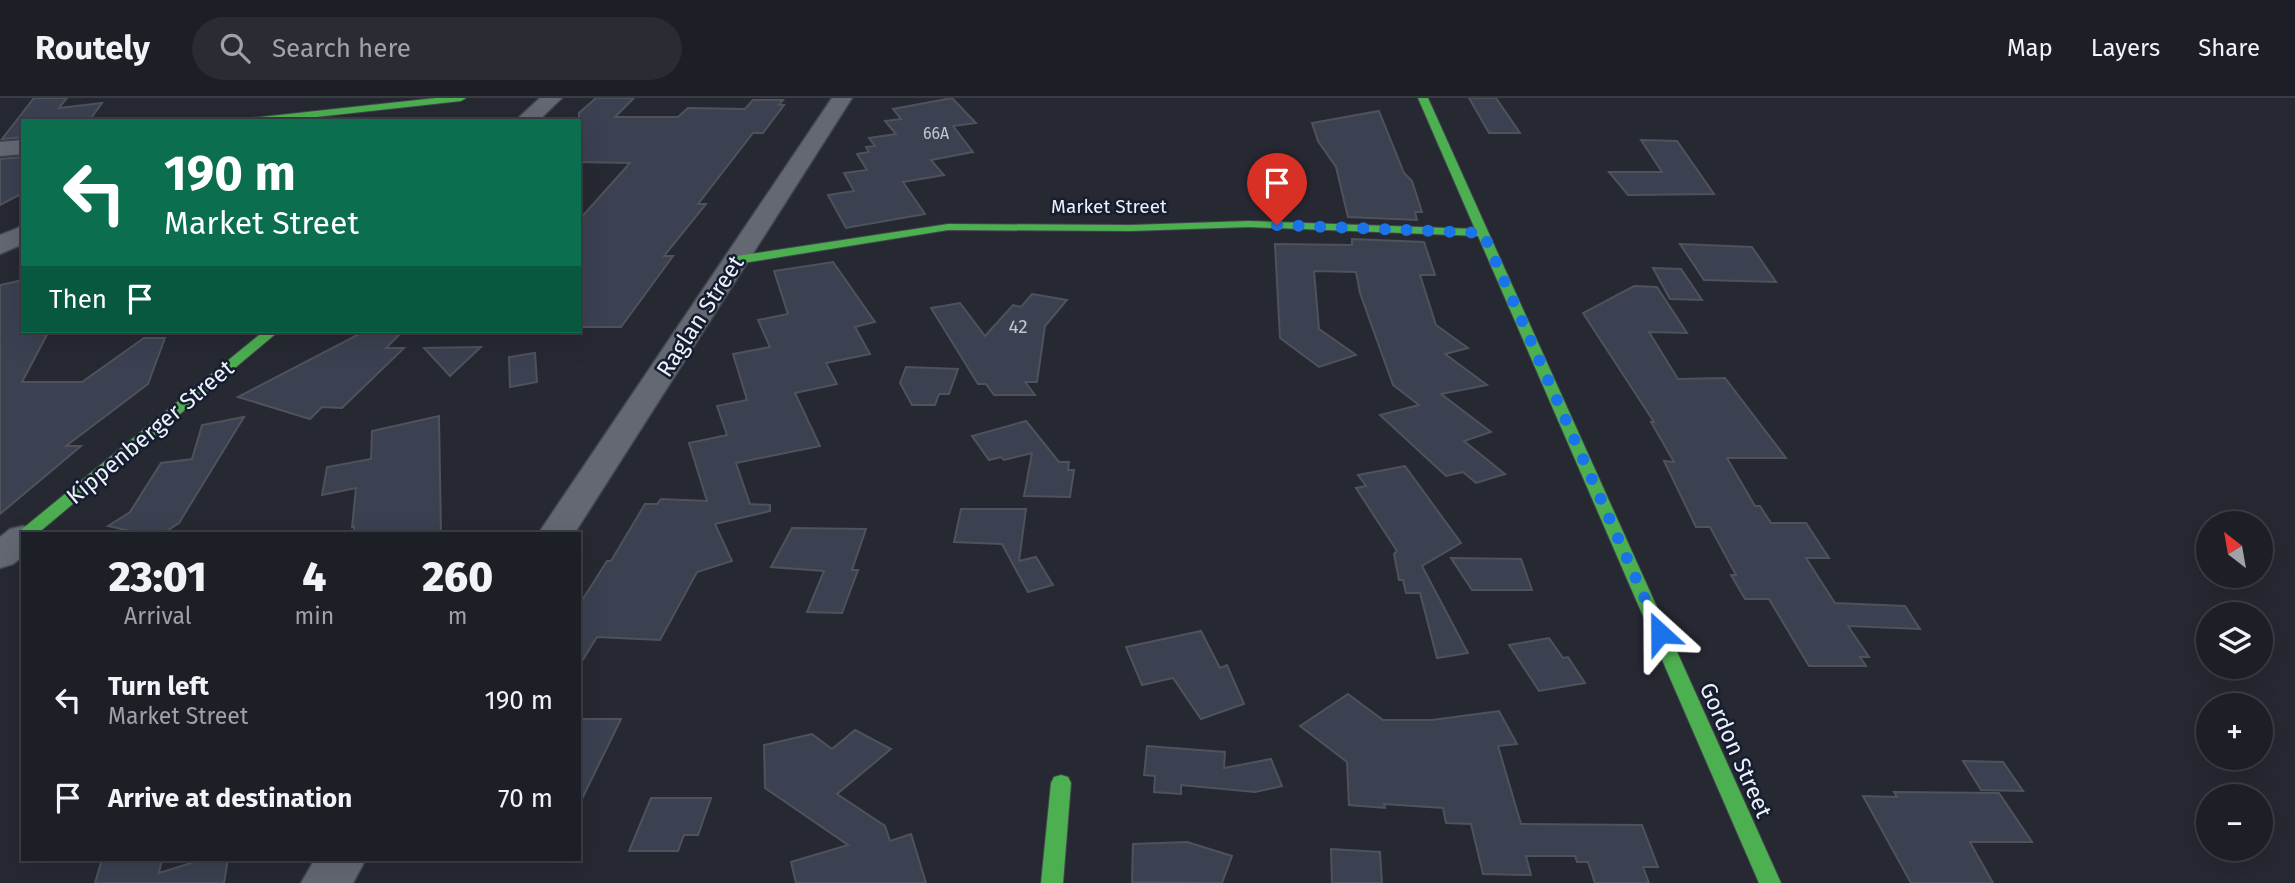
<!DOCTYPE html>
<html lang="en">
<head>
<meta charset="utf-8">
<style>
	:root { --surface:#1c1f26; --page:#292c32; --text:#f1f3f6; --muted:#a0a2a7; --line:#3a3d43 }
	body { margin:0; font-family:"Fira Sans",sans-serif; background:var(--page); color:var(--text); height:100vh; display:flex; flex-direction:column; font-size:26px; white-space:nowrap }
	* { box-sizing:border-box; margin:0 }
	p { font-size:23px; color:var(--muted) }
	.icon { flex:none; width:38px; height:38px; fill:none; stroke:currentColor; stroke-width:2; stroke-linecap:round; stroke-linejoin:round }
	.map { position:relative; flex:1; overflow:hidden }
	.sheet { position:absolute; left:21px; top:434px; width:560px; height:329px; display:flex; flex-direction:column; background:var(--surface); border-radius:0px; box-shadow:0 7px 28px #0002,0 0 0 2px var(--line) }
	.sheet>* { flex:none }
	.hud { position:absolute; left:21px; top:21px; width:560px; height:214px; border-radius:0px; box-shadow:0 7px 28px #0002,0 0 0 2px var(--line); background:#0b6e4f; color:#fff; overflow:hidden }
	.needle { width:46px; rotate:329deg }
	.controls { position:absolute; left:2196px; top:413px; display:grid; gap:14px }
	.controls a { display:grid; place-items:center; width:77px; height:77px; border-radius:50%; background:var(--surface); box-shadow:0 7px 28px #0002,0 0 0 2px var(--line); font-size:35px }
	.pin { position:absolute; display:grid; place-items:center; width:60px; height:60px; color:#fff; margin:-72px -30px; border-radius:50% 50% 50% 0; rotate:-45deg; box-shadow:0 0 7px #0007 }
	.pin .icon { rotate:45deg }
	.me { position:absolute; width:77px; margin:-38px; rotate:336deg; stroke-linejoin:round; filter:drop-shadow(0 0 5px #0008) }
	.turn { display:flex; align-items:center; gap:24px; height:147px; padding:0 28px; font-size:32px }
	.turn .icon { width:91px; height:91px; stroke-width:2.5 }
	.turn b { display:block; font-size:49px; line-height:60px }
	.then { display:flex; align-items:center; height:66px; padding:0 28px; background:#0003; gap:14px; font-size:26px }
	.eta { display:flex; justify-content:space-evenly; align-items:center; height:119px; text-align:center }
	.eta b { font-size:42px; font-weight:800; line-height:49px }
	ul { padding:0; list-style:none }
	li { display:flex; align-items:center; gap:21px; height:98px; padding:0 28px }
	li div { flex:1 }
	li b { display:block; font-size:26px }
	li em { font-style:normal }
	header { display:flex; align-items:center; gap:42px; box-sizing:border-box; height:98px; padding:0 35px; background:var(--surface); border-bottom:2px solid var(--line) }
	header strong { font-size:33px }
	nav { display:flex; gap:38px; margin-inline-start:auto; font-size:24px }
	.search { width:490px; height:63px; background:var(--page); display:flex; align-items:center; gap:18px; box-sizing:border-box; padding:0 24px; border-radius:38px; color:var(--muted); font-size:26px }
	.map>svg:first-child { display:block }
	.building { fill:#3b4151; stroke:#4f525b; stroke-width:2 }
	.lines { fill:none; stroke-linecap:round; stroke-linejoin:round }
	.street-casing { stroke:#43464e; stroke-width:3 }
	.fast-casing { stroke:#43464e; stroke-width:2 }
	.street { fill:#636873; fill-rule:evenodd }
	.fast { fill:#4caf50; fill-rule:evenodd }
	.route { stroke:#1a73e8; stroke-width:12; stroke-dasharray:0 21.6 }
	.labels { text-anchor:middle; stroke-width:5; stroke-linejoin:round; paint-order:stroke }
	.far-number-label { font-size:16px; fill:#c0c5d2 }
	.far-street-label { font-size:19px; fill:#ecf1fd; stroke:#161d2e }
	.number-label { font-size:19px; fill:#c0c5d2 }
	.street-label { font-size:23px; fill:#ecf1fd; stroke:#161d2e }
</style>
</head>
<body>
<header>
<strong>Routely</strong>
<div class="search"><svg class="icon" aria-label="search" viewBox="0 0 24 24"><circle cx="10" cy="10" r="6"/><path d="M15 15l6 6"/></svg>Search here</div>
<nav><a>Map</a><a>Layers</a><a>Share</a></nav>
</header>
<div class="map">
<svg width="2295" height="785" viewBox="0 0 2295 785">
	<rect width="100%" height="100%" fill="#262932"/>
	<g class="building">
		<path d="M34 0H67L59 10 102 5 89 23H23V39L2 41Z"/>
		<path d="M596 0H634L615 19H678L688 10 745 11 753 2H783L779 7H784L763 35H753L698 106H706L664 158H673L621 229H579V122L630 65 579 64V15Z"/>
		<path d="M952 0 976 25 953 28 973 54 931 62 944 77 903 84 925 116 846 130 828 97 854 93 844 75 867 72 857 56 869 54 866 49 875 48 869 40 896 36 885 23 901 21 893 11Z"/>
		<path d="M1469 0H1496L1520 35H1489Z"/>
		<path d="M1379 13 1404 75 1412 83 1422 114H1415L1417 122 1348 119 1336 69 1318 43 1312 25Z"/>
		<path d="M1641 42 1677 43 1714 96 1628 97 1609 74H1662Z"/>
		<path d="M23 59V95L0 107V61Z"/>
		<path d="M1352 141 1424 144 1435 177H1420L1436 227 1468 250 1445 256 1487 287 1441 296 1491 334 1464 343 1505 376 1476 385 1463 374 1446 378 1380 317 1419 307 1393 287 1360 195 1356 174 1314 173 1319 231 1356 257 1319 269 1280 240 1275 146 1352 147Z"/>
		<path d="M1680 146 1752 149 1776 184 1704 182Z"/>
		<path d="M833 164 875 224 855 229 870 256 826 265 837 286 795 295 820 348 736 365 750 406 770 407V413L715 426 732 463 697 474 660 542 597 539 579 568V507L607 463H611L645 406H657L661 401 707 403 689 345 727 337 717 308 747 302 733 256 770 249 758 222 788 216 774 173Z"/>
		<path d="M1653 170 1681 171 1702 202 1670 201Z"/>
		<path d="M23 182V233H49L22 284H82L144 240H165L148 286 66 348H81L0 416V187Z"/>
		<path d="M1634 188 1657 189 1687 235 1649 234 1678 281 1725 280 1786 360H1727L1755 408H1760L1771 425H1806L1829 460H1806L1835 505 1905 508 1920 531 1848 528 1869 559H1860L1866 568H1809L1769 501H1745L1731 477H1736L1710 429H1696L1664 363 1674 364 1651 324H1654L1583 215Z"/>
		<path d="M1032 196 1067 202 1045 228 1037 284H1025L1035 297H994L986 286H978L931 210 960 205 985 238 1013 207 1021 209Z"/>
		<path d="M365 233H403L386 250H404L342 310 322 309 310 321 238 299Z"/>
		<path d="M481 249 450 278 424 250Z"/>
		<path d="M535 255 537 284 510 289 509 259Z"/>
		<path d="M906 269 958 271 949 296H939L935 307H912L900 285Z"/>
		<path d="M439 318 441 436H354V428L352 429 356 390 322 397 327 369 371 361 372 333Z"/>
		<path d="M244 319 179 425 162 436H144L108 428 130 414 161 365 192 361 202 327Z"/>
		<path d="M1026 323 1059 364H1069L1068 372H1074L1070 399 1024 398 1032 355 1004 362 1001 359 989 362 972 338Z"/>
		<path d="M1405 368 1461 445 1422 468 1468 555 1437 560 1420 495H1406L1403 482H1399L1394 456 1397 453 1356 390 1366 388 1358 377Z"/>
		<path d="M961 411H1026L1019 463 1036 459 1053 487 1028 494 1002 446 954 444Z"/>
		<path d="M792 430 866 431 852 472H858L842 515 807 514 824 473 771 469Z"/>
		<path d="M1451 460 1521 461 1532 492H1472Z"/>
		<path d="M1201 533 1220 570 1227 567 1244 606 1201 621 1173 580 1142 587 1126 549Z"/>
		<path d="M1549 540 1563 560 1568 559 1585 585 1539 593 1509 547Z"/>
		<path d="M1348 596 1383 622H1432L1499 613 1517 646 1498 648 1521 726 1642 727 1658 769H1643L1649 785H1595L1588 764H1577L1575 758H1526L1531 777 1483 776 1471 726 1446 725 1443 710 1384 706 1385 710 1349 707 1347 664 1300 628Z"/>
		<path d="M579 621H621L579 707Z"/>
		<path d="M855 632 891 651 837 696 885 728 890 743 911 736 926 785H796L791 764 848 747 765 690 764 647 812 636 832 651Z"/>
		<path d="M1147 648 1225 654 1224 670 1271 661 1282 688 1255 694 1181 687V696L1154 694 1155 678 1144 677Z"/>
		<path d="M1963 663 2003 664 2023 693 1981 692Z"/>
		<path d="M1894 694 1999 695 2032 744H1970L1993 785H1911L1863 698 1897 699Z"/>
		<path d="M651 700H711L698 737H684L678 753H629Z"/>
		<path d="M1187 744 1232 758 1222 785 1132 784 1133 746Z"/>
		<path d="M1331 751 1380 754 1382 785H1332Z"/>
		<path d="M102 761H162L159 775 204 761H228L224 785H95Z"/>
	</g>
	<g class="lines">
		<g class="street-casing">
			<g id="street">
				<path d="M540 0H562L538 23H515Z"/>
				<path d="M832 0H852L574 436H538Z"/>
				<path d="M23 42V56L0 58V44Z"/>
				<path d="M23 128V146L0 156V137Z"/>
				<path d="M23 428 36 431 39 436H23V458L13 466 0 470V439L10 431Z"/>
				<path d="M315 761H366L353 785H301Z"/>
			</g>
		</g>
		<g class="fast-casing">
			<g id="fast">
				<path d="M436 0H466L461 3 280 23H247L252 20Z"/>
				<path d="M1418 0H1428L1781 785H1759L1478 138 1249 129 1131 133 948 132 737 166 731 162 737 158 948 126 1131 127 1249 123 1475 131Z"/>
				<path d="M264 233H279L37 436H23L21 440 19 436 21 432Z"/>
				<path d="M1061 677 1068 679 1071 685 1063 785H1041L1051 685 1054 679Z"/>
			</g>
		</g>
		<use href="#street" class="street"/>
		<use href="#fast" class="fast"/>
	</g>
	<g class="lines">
		<path class="route" d="M1277 127 1483 135 1660 535"/>
	</g>
	<g class="labels">
		<g class="far-number-label">
			<text x="936" y="41">66A</text>
		</g>
		<g class="far-street-label">
			<text x="1109" y="115">Market Street</text>
		</g>
		<g class="number-label">
			<text x="1018" y="235">42</text>
		</g>
		<g class="street-label">
			<text transform="translate(700 218) rotate(-57)" y="8">Raglan Street</text>
			<text transform="translate(150 334) rotate(-40)" y="8">Kippenberger Street</text>
			<text transform="translate(1736 652) rotate(66)" y="8">Gordon Street</text>
		</g>
	</g>
</svg>
<div class="controls">
<a><svg class="needle" viewBox="-14 -14 28 28"><path d="M0-13l5 13h-10z" fill="#e53935"/><path d="M0 13l5-13h-10z" fill="#a0a2a7"/></svg></a>
<a><svg class="icon" aria-label="layers" viewBox="0 0 24 24"><path d="M12 4l9 5-9 5-9-5zM3 14l9 5 9-5"/></svg></a>
<a>+</a>
<a>−</a>
</div>
<div class="pin" style="left:1277px;top:127px;background:#d93025"><svg class="icon" aria-label="arrive" viewBox="0 0 24 24"><path d="M6 21V4h12l-3 4 3 4H6"/></svg></div>
<svg class="me" style="left:1660px;top:535px" viewBox="-20 -20 40 40"><path d="M0-17L14 15 0 8-14 15z" fill="#1a73e8" stroke="#fff" stroke-width="4"/></svg>
<div class="hud">
<div class="turn"><svg class="icon" aria-label="left" viewBox="0 0 24 24"><path d="M17 20v-9H6M10 6l-5 5 5 5"/></svg><div><b>190 m</b>Market Street</div></div>
<div class="then">Then<svg class="icon" aria-label="arrive" viewBox="0 0 24 24"><path d="M6 21V4h12l-3 4 3 4H6"/></svg></div>
</div>
<section class="sheet">
<div class="eta">
<div><b>23:01</b><p>Arrival</p></div>
<div><b>4</b><p>min</p></div>
<div><b>260</b><p>m</p></div>
</div>
<ul>
<li><svg class="icon" aria-label="left" viewBox="0 0 24 24"><path d="M17 20v-9H6M10 6l-5 5 5 5"/></svg><div><b>Turn left</b><p>Market Street</p></div><em>190 m</em></li>
<li><svg class="icon" aria-label="arrive" viewBox="0 0 24 24"><path d="M6 21V4h12l-3 4 3 4H6"/></svg><div><b>Arrive at destination</b></div><em>70 m</em></li>
</ul>
</section>
</div>
</body>
</html>
